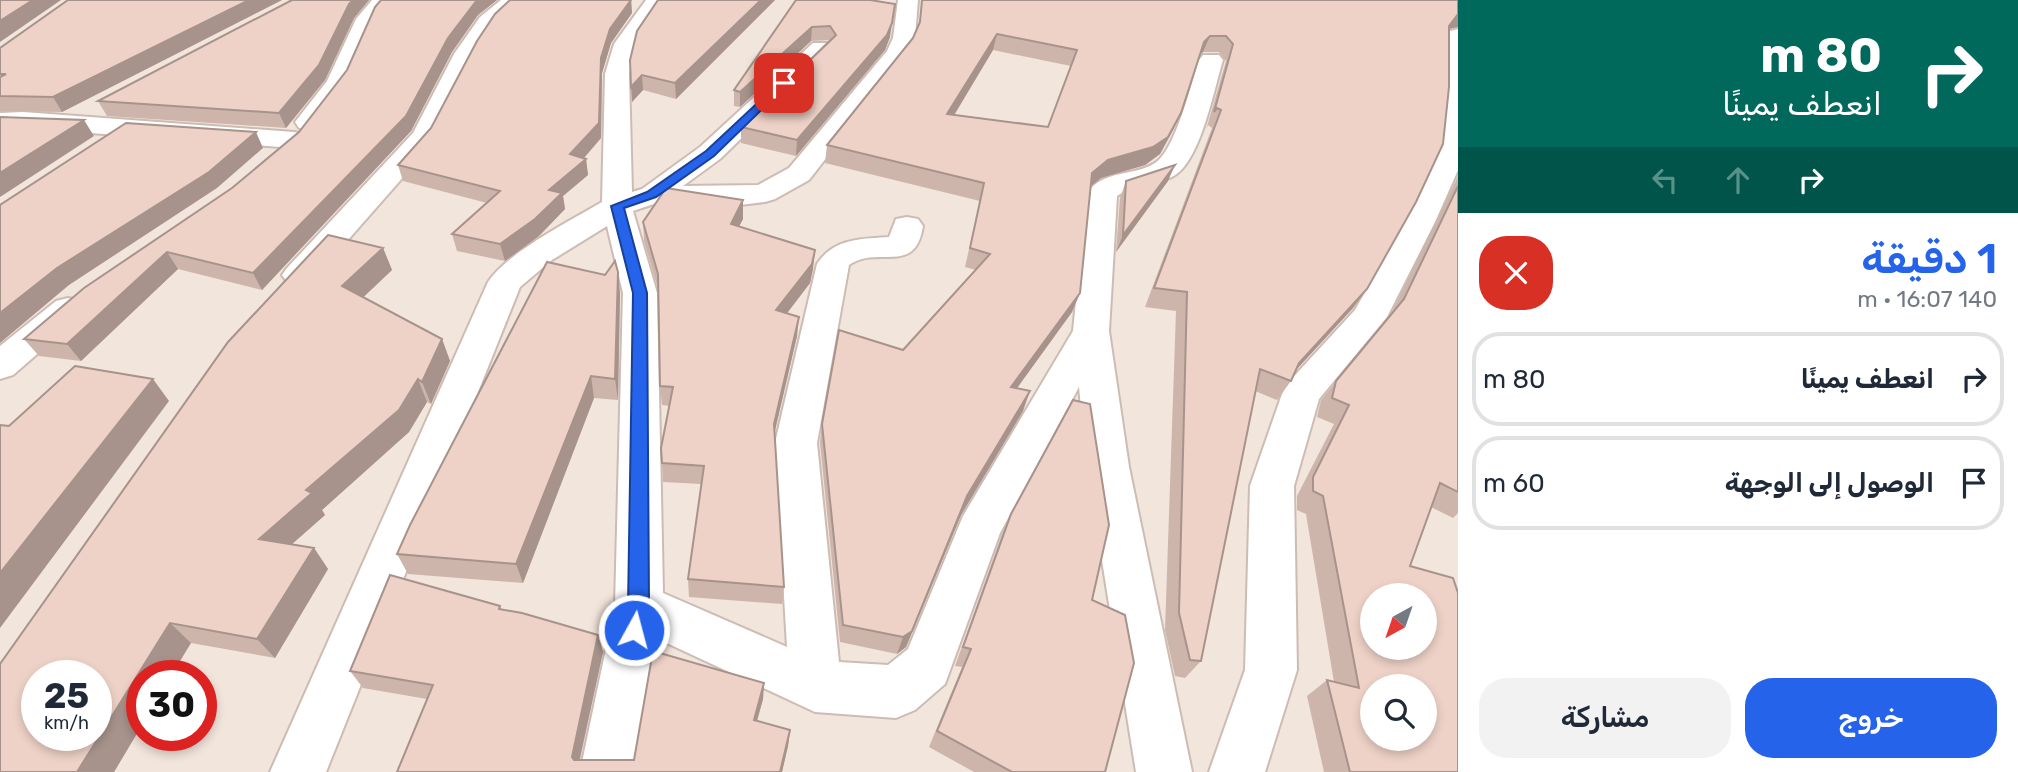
<!DOCTYPE html>
<html lang="ar">
<head>
<meta charset="utf-8">
<style>
	:root { --surface:#fff; --page:#f2f2f3; --text:#1f2937; --muted:#747a83; --line:#e0e1e3; --accent:#2563eb }
	body { margin:0; font-family:Rubik,Cairo,sans-serif; background:var(--page); color:var(--text); direction:rtl; height:100vh; display:flex; flex-direction:column; font-size:26px; white-space:nowrap }
	* { box-sizing:border-box; margin:0 }
	p { font-size:23px; color:var(--muted) }
	.icon { flex:none; width:38px; height:38px; fill:none; stroke:currentColor; stroke-width:2; stroke-linecap:round; stroke-linejoin:round }
	.map { position:relative; flex:1; overflow:hidden; direction:ltr }
	.drawer { display:flex; flex-direction:column; background:var(--surface); width:560px }
	.drawer>* { flex:none }
	.top-card { background:#00695c; color:#fff; overflow:hidden }
	.needle { width:46px; rotate:220deg }
	.fabs { position:absolute; left:1360px; top:583px; display:grid; gap:14px }
	.fabs a { display:grid; place-items:center; width:77px; height:77px; border-radius:50%; background:var(--surface); box-shadow:0 4px 10px #0003; font-size:35px }
	.speed { position:absolute; left:21px; top:660px; display:flex; gap:14px; font-size:35px; font-weight:700; text-align:center }
	.speed>* { display:grid; place-content:center; width:91px; height:91px; border-radius:50%; background:var(--surface); box-shadow:0 4px 10px #0003; line-height:1 }
	.speed small { font-size:18px; font-weight:400 }
	.speed .limit { border:10px solid #d22; background:#fff; color:#111 }
	.pin { position:absolute; display:grid; place-items:center; width:60px; height:60px; color:#fff; margin:-30px; border-radius:14px; box-shadow:0 4px 10px #0006 }
	.me { position:absolute; width:77px; margin:-38px; rotate:7deg; stroke-linejoin:round; filter:drop-shadow(0 0 5px #0008) }
	.turn { display:flex; align-items:center; gap:24px; height:147px; padding:0 21px; font-size:32px }
	.turn .icon { width:91px; height:91px; stroke-width:2.5 }
	.turn b { display:block; font-size:49px; line-height:60px }
	.lanes { display:flex; align-items:center; height:66px; padding:0 21px; background:#0003; justify-content:center; gap:35px; direction:ltr }
	.lanes .off { opacity:.35 }
	.round { display:grid; place-items:center; flex:none; width:74px; height:74px; border-radius:28px; background:var(--page) }
	.overview { display:flex; align-items:center; justify-content:space-between; height:119px; padding:0 21px }
	h1 { font-size:42px; font-weight:600; line-height:52px; color:var(--accent) }
	.button { display:flex; gap:14px; margin-top:auto; padding:14px 21px }
	.button a { flex:1; height:80px; border-radius:28px; background:var(--accent); color:#fff; font-size:28px; font-weight:600; line-height:80px; text-align:center }
	.button a+a { background:var(--page); color:var(--text) }
	ul { padding:0; list-style:none }
	li { display:flex; align-items:center; gap:21px; height:94px; margin:0 14px 10px; padding:0 7px; border:4px solid var(--line); border-radius:28px }
	li div { flex:1 }
	li b { display:block; font-size:26px }
	li em { font-style:normal }
	main { display:flex; flex:1; min-height:0 }
	.map>svg:first-child { display:block }
	.residential { fill:#f2e5dc; fill-rule:evenodd }
	.lines { fill:none; stroke-linecap:round; stroke-linejoin:round }
	.minor-casing { stroke:#cdbcb3; stroke-width:4 }
	.minor { fill:#fff; fill-rule:evenodd }
	.wall { fill:#cdb5ab; fill-rule:evenodd }
	.shaded-wall { fill:#a7938b }
	.building { fill:#eed2c7; stroke:#a7938b; stroke-width:2; fill-rule:evenodd }
	.route { fill:#2563eb; stroke:#184099; stroke-width:2 }
</style>
</head>
<body>
<main>
<section class="drawer">
<div class="top-card">
<div class="turn"><svg class="icon" aria-label="right" viewBox="0 0 24 24"><path d="M7 20v-9h11M14 6l5 5-5 5"/></svg><div><b>80 m</b>انعطف يمينًا</div></div>
<div class="lanes"><svg class="icon off" aria-label="left" viewBox="0 0 24 24"><path d="M17 20v-9H6M10 6l-5 5 5 5"/></svg><svg class="icon off" aria-label="ahead" viewBox="0 0 24 24"><path d="M12 20V5M6 11l6-6 6 6"/></svg><svg class="icon" aria-label="right" viewBox="0 0 24 24"><path d="M7 20v-9h11M14 6l5 5-5 5"/></svg></div>
</div>
<div class="overview"><div><h1>1 دقيقة</h1><p>140 m · 16:07</p></div><a class="round" style="background:#d93025;color:#fff"><svg class="icon" aria-label="close" viewBox="0 0 24 24"><path d="M6 6l12 12M18 6L6 18"/></svg></a></div>
<ul>
<li><svg class="icon" aria-label="right" viewBox="0 0 24 24"><path d="M7 20v-9h11M14 6l5 5-5 5"/></svg><div><b>انعطف يمينًا</b></div><em>80 m</em></li>
<li><svg class="icon" aria-label="arrive" viewBox="0 0 24 24"><path d="M6 21V4h12l-3 4 3 4H6"/></svg><div><b>الوصول إلى الوجهة</b></div><em>60 m</em></li>
</ul>
<div class="button"><a>خروج</a><a>مشاركة</a></div>
</section>
<div class="map">
<svg width="1458" height="772" viewBox="0 0 1458 772">
	<rect width="100%" height="100%" fill="#fbf4ed"/>
	<path class="residential" d="M0 0H1458V772H0ZM1372 595H1424V648H1372ZM37 676H96V735H37ZM142 676H201V735H142ZM1372 686H1424V738H1372Z"/>
	<g class="lines">
		<g class="minor-casing">
			<g id="minor">
				<path d="M372 0H393L377 20 347 88 317 128 308 130 299 128 295 122 327 81 356 19Z"/>
				<path d="M501 0H524L496 26 478 54 434 142 311 282 299 285 287 282 282 275 287 268 413 133 454 54 480 17Z"/>
				<path d="M646 0H666L636 44 629 74 632 192 642 189 700 147 813 43H829L832 48 829 53 720 159 683 186 758 185 789 168 887 51 893 38 898 0H918L915 38 908 53 809 180 775 199 765 202 740 205 657 203 633 211 657 293 663 593 787 647 775 443 817 264C834 238 861 239 889 237L896 219 907 217 918 219 923 226C915 277 878 244 849 265L817 443 839 662 888 665 908 649 963 516 1073 331 1087 193C1104 169 1133 177 1155 163 1175 151 1191 84 1199 60L1203 55H1219L1223 60C1214 89 1200 164 1172 177 1153 185 1134 184 1117 196L1109 331 1129 467 1192 772H1136L1087 467 1079 387 1000 533 945 684 915 710 896 718 815 712 658 639 636 772H580L615 606 623 293 607 226 552 260 520 287 326 772H270L488 282C508 252 570 221 602 202L605 74 614 44Z"/>
				<path d="M1458 29V170L1435 222 1387 317 1319 399 1294 486 1297 670 1265 772H1209L1245 670 1250 486 1282 394 1287 384 1355 310 1405 222 1433 163 1440 104 1441 42 1450 31Z"/>
				<path d="M23 112 294 132 304 134 308 140 304 146 294 148 23 128 0 129V113Z"/>
				<path d="M68 298 80 301 85 309 80 317 13 375 0 379V346L56 301Z"/>
			</g>
		</g>
		<use href="#minor" class="minor"/>
	</g>
	<g class="wall">
		<path d="M68 0H282L62 112 0 111V48Z"/>
		<path d="M292 0H369L354 18 325 80 286 128 107 116 98 101Z"/>
		<path d="M381 0H497L478 15 452 52 411 131 262 290 178 269 81 361 39 356 24 339 232 188 299 132 347 70Z"/>
		<path d="M510 0H631L632 13 611 43 602 73 601 138 584 158 586 159 588 175 563 196 565 209 539 236 505 261 457 251 452 234 487 203 403 181 398 165 431 128Z"/>
		<path d="M658 0H775L676 99 643 90 632 102Z"/>
		<path d="M796 0 890 37 885 50 796 156 741 143V127L829 40 811 41 740 107 734 106V90Z"/>
		<path d="M922 0 1458 27 1449 29 1353 308 1295 371 1291 381 1277 400 1255 391 1201 661 1185 678 1175 676 1165 630 1176 311 1145 307 1212 128 1208 125 1206 130 1226 61 1219 52H1203L1199 56 1181 113 1173 130 1160 154 1145 165 1101 178 1090 187 1080 293 1072 312 1017 388 1023 411 961 515 906 647 897 654 840 642 820 443 822 424 903 350 976 270 965 267 980 201 825 163 827 145 913 38 919 26ZM993 50 1071 66 1048 127 954 115Z"/>
		<path d="M1458 176V513L1453 518 1431 507 1410 566 1458 772H1324L1307 696 1327 680 1334 682 1306 514 1297 510V496L1334 424 1317 417 1321 400 1390 316Z"/>
		<path d="M1126 181H1168L1116 252 1120 198Z"/>
		<path d="M743 200V219L739 226 813 269 810 283 787 313 797 336 774 435 784 587 782 604 689 597 688 579 701 484 663 482 662 463 669 406 662 405 660 386 658 289 644 241 643 222Z"/>
		<path d="M383 248 392 270 363 297 442 339 450 361 431 404 427 402 409 432 322 510 325 515 292 544 314 548 328 569 275 658 191 643 142 676V725L114 772H0Z"/>
		<path d="M620 293 618 400 594 398 523 583 408 574 397 554Z"/>
		<path d="M1011 514 1092 600 1105 772H974L929 747 962 667 955 666 1002 534Z"/>
		<path d="M500 606 501 609 598 635 603 652 580 760H634L764 683 763 699 757 721 790 730 788 746 782 772H397L427 699 363 688 350 671Z"/>
	</g>
	<g class="shaded-wall">
		<path d="M33 0H61L0 42V21Z"/>
		<path d="M249 0H282L62 112 53 97Z"/>
		<path d="M353 0H369L354 18 325 80 286 128 279 113Z"/>
		<path d="M477 0H497L478 15 452 52 411 131 262 290 253 273 448 38Z"/>
		<path d="M631 0 632 13 611 43 602 73 601 138 577 166 586 159 588 175 563 196 565 209 539 236 505 261 500 244 549 190 570 154 610 29Z"/>
		<path d="M761 0H775L676 99 675 83Z"/>
		<path d="M1458 14V27L1448 29 1449 26Z"/>
		<path d="M892 23 890 37 885 50 796 156 797 140Z"/>
		<path d="M812 27 811 41 740 107V92Z"/>
		<path d="M997 34 993 50 944 132 947 114Z"/>
		<path d="M1210 36 1203 52 1197 58 1204 42Z"/>
		<path d="M642 75 643 90 632 102 631 87Z"/>
		<path d="M1181 113 1173 130 1160 154 1145 165 1101 178 1085 191 1092 173 1108 160Z"/>
		<path d="M84 120 94 136 0 197V173Z"/>
		<path d="M256 132 263 148 217 188 69 285 0 343V313L57 268Z"/>
		<path d="M1175 165 1168 181 1116 252 1123 235Z"/>
		<path d="M743 200V219L731 242V224Z"/>
		<path d="M383 248 392 270 352 308 342 286Z"/>
		<path d="M815 250 813 269 810 283 775 329 776 310Z"/>
		<path d="M167 252 178 269 81 361 67 344Z"/>
		<path d="M618 272 620 293 618 400 615 379Z"/>
		<path d="M1367 289 1353 308 1285 382 1299 363Z"/>
		<path d="M1080 293 1072 312 1004 406 1011 387Z"/>
		<path d="M799 317 797 336 772 443 774 424Z"/>
		<path d="M442 339 450 361 431 404 422 382Z"/>
		<path d="M591 376 594 398 523 583 516 564Z"/>
		<path d="M153 379 169 401 0 628V573Z"/>
		<path d="M418 379 427 402 409 432 322 510 325 515 274 560 259 539Z"/>
		<path d="M1030 391 1023 411 961 515 906 647 897 654 903 637 967 496Z"/>
		<path d="M314 548 328 569 275 658 257 639Z"/>
		<path d="M170 623 191 643 171 676H142V725L114 772H77Z"/>
		<path d="M598 635 603 652 577 771 572 757Z"/>
		<path d="M764 683 763 699 753 735 754 720Z"/>
		<path d="M790 730 788 746 782 772H780Z"/>
	</g>
	<g class="building">
		<path d="M0 0H33L0 21Z"/>
		<path d="M68 0H249L53 97 0 96V77L6 74H0V48Z"/>
		<path d="M292 0H353L349 4 319 65 279 113 98 101Z"/>
		<path d="M381 0H477L448 38 406 116 253 273 167 252 67 344 24 339 84 288 232 188 299 132 347 70 375 7Z"/>
		<path d="M510 0H631L610 29 601 58 599 123 570 154 586 159 549 190 562 193 535 219 500 244 452 234 500 191 398 165 431 128 477 41 495 14Z"/>
		<path d="M658 0H761L675 83 642 75 631 87 630 60 637 31Z"/>
		<path d="M796 0H870L895 4 892 23 887 35 797 140 741 127 836 35 830 26 812 27 740 92 734 90Z"/>
		<path d="M922 0H1458V14L1449 26V87L1443 144 1416 202 1367 289 1299 363 1291 381 1260 369 1201 661 1190 660 1179 613 1187 292 1154 288 1221 110 1217 108 1214 112 1233 44 1226 36H1210L1204 42 1181 113 1168 137 1153 147 1108 160 1092 173 1080 293 1011 387 1030 391 967 496 912 631 903 637 843 625 822 424 839 330 903 350 990 254 970 248 984 183 827 145 913 38 920 22ZM997 34 1077 50 1048 127 947 114Z"/>
		<path d="M0 117 84 120 0 173Z"/>
		<path d="M126 123 256 132 209 172 57 268 0 313V205Z"/>
		<path d="M1175 165 1123 235 1126 181Z"/>
		<path d="M1458 186V492L1440 483 1410 566 1453 578 1458 593V772H1350L1327 680 1359 688 1323 496 1313 491V477L1349 405 1332 398 1336 381 1404 299ZM1372 595H1424V648H1372ZM1372 686H1424V738H1372Z"/>
		<path d="M666 188 743 200 731 224 815 250 812 264 776 310 799 317 774 424 784 587 688 579 704 466 662 463 661 448 673 387 660 386 658 274 643 222Z"/>
		<path d="M328 235 383 248 342 286 442 339 422 382 418 379 399 410 306 490 312 493 259 539 314 548 257 639 170 623 77 772H0V664L228 342ZM37 676H96V735H37Z"/>
		<path d="M615 261 618 272 615 379 591 376 516 564 397 554 410 525 547 262 605 275Z"/>
		<path d="M75 366 153 379 0 573V425L9 426Z"/>
		<path d="M1073 400 1090 404 1109 525 1092 600 1125 615 1134 663 1105 772H1012L937 731 971 649 963 647 1011 514Z"/>
		<path d="M390 575 500 606 499 609 522 613 598 635 572 757 574 760H634L653 651 764 683 754 720 790 730 780 772H397L433 685 350 671Z"/>
	</g>
	<path class="route" d="M781 81 789 83 714 156 656 197 624 208 647 293 649 606 641 637 634 640 627 637 624 630 628 606 633 293 611 206 647 192 706 151Z"/>
</svg>
<div class="fabs">
<a><svg class="needle" viewBox="-14 -14 28 28"><path d="M0-13l5 13h-10z" fill="#e53935"/><path d="M0 13l5-13h-10z" fill="#747a83"/></svg></a>
<a><svg class="icon" aria-label="search" viewBox="0 0 24 24"><circle cx="10" cy="10" r="6"/><path d="M15 15l6 6"/></svg></a>
</div>
<div class="speed"><div>25<small>km/h</small></div><div class="limit">30</div></div>
<div class="pin" style="left:784px;top:83px;background:#d93025"><svg class="icon" aria-label="arrive" viewBox="0 0 24 24"><path d="M6 21V4h12l-3 4 3 4H6"/></svg></div>
<svg class="me" style="left:634px;top:630px" viewBox="-20 -20 40 40"><circle r="17" fill="#2563eb" stroke="#fff" stroke-width="3"/><path d="M0-11L8 9 0 5-8 9z" fill="#fff"/></svg>
</div>
</main>
</body>
</html>
